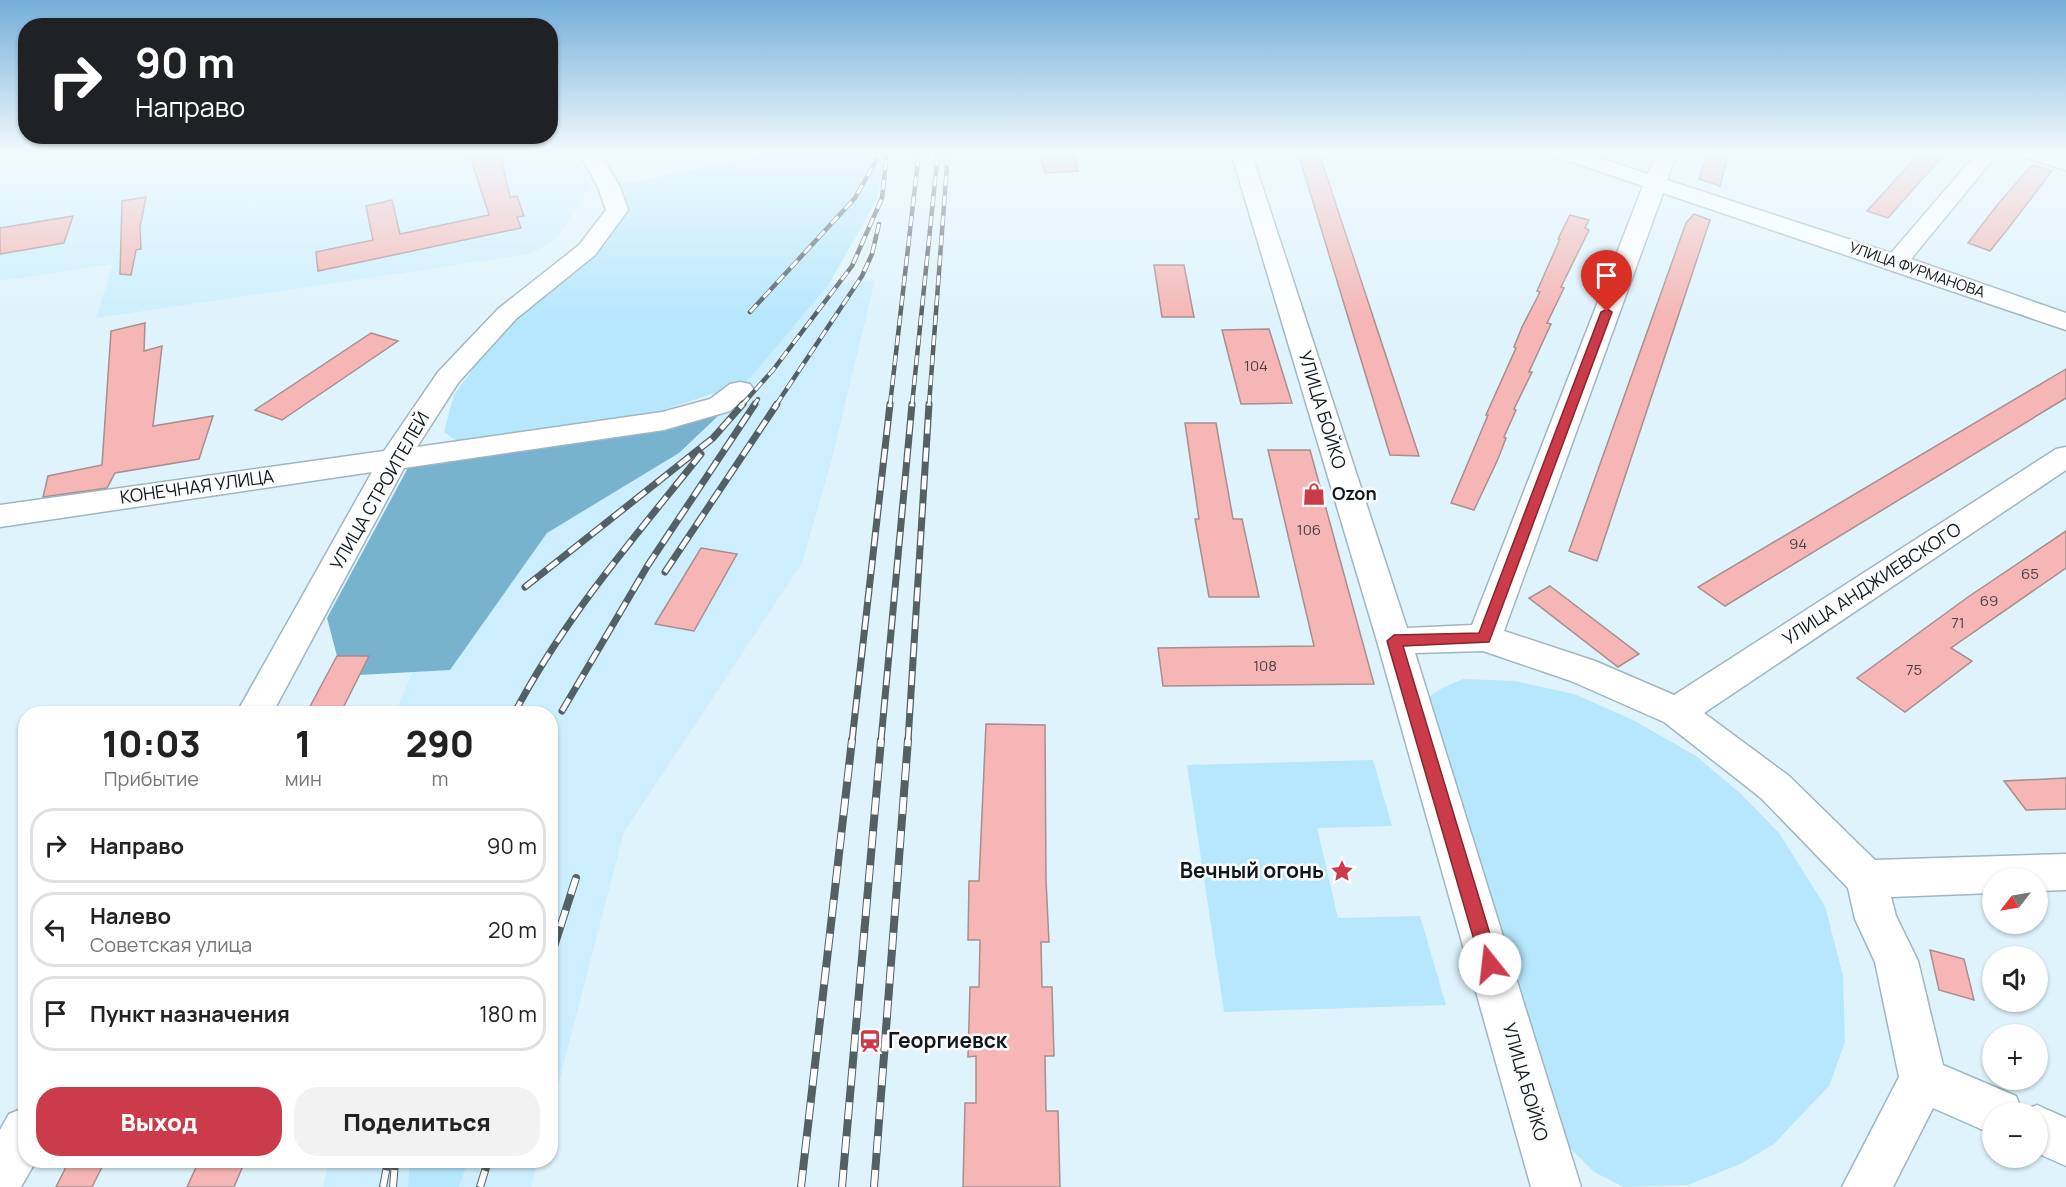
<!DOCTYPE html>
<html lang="ru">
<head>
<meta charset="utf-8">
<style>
	:root { --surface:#fff; --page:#f2f2f2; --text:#222; --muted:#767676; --line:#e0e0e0; --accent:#cc3b49 }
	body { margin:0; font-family:Manrope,sans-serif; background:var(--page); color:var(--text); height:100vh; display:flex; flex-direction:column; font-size:22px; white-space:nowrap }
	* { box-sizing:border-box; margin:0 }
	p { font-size:20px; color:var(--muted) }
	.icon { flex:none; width:33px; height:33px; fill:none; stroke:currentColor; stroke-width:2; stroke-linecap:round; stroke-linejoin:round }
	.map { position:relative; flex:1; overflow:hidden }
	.sheet { position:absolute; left:18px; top:706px; width:540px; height:462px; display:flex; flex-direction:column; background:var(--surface); border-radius:24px; box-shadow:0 2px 4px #0004 }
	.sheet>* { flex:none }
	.guide { position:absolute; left:18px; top:18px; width:540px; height:126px; border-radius:24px; box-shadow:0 2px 4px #0004; background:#202124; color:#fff; overflow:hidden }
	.needle { width:39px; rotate:239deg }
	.controls { position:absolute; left:1982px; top:868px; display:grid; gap:12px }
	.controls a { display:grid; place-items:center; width:66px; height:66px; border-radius:50%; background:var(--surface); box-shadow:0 2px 4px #0004; font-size:30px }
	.pin { position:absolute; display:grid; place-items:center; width:51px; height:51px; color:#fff; margin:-62px -26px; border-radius:50% 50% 50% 0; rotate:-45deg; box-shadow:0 0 6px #0007 }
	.pin .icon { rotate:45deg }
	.me { position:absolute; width:66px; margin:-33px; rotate:344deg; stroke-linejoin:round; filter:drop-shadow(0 0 4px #0008) }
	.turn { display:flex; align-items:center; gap:21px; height:126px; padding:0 18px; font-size:27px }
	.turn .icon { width:78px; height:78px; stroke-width:2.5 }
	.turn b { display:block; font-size:42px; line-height:51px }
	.eta { display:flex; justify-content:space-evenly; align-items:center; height:102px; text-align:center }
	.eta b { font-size:36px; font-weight:800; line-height:42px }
	.primary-button { display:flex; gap:12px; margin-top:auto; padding:12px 18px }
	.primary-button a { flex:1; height:69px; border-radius:24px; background:var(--accent); color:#fff; font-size:24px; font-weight:800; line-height:69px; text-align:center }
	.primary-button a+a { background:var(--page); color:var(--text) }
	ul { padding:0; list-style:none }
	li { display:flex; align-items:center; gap:18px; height:75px; margin:0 12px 9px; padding:0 6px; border:3px solid var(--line); border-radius:24px }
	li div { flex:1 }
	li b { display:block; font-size:22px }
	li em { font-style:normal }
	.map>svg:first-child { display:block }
	.built { fill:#cdeefe }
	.green { fill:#b6e7fd }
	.forest { fill:#77b3ce }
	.building { fill:#f5b6b5; stroke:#a88e8e; stroke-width:1.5 }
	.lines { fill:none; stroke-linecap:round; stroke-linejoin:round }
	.minor-casing { stroke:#9eb6c1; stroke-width:3 }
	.minor { fill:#fff; fill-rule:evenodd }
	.rail-far2-casing { stroke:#536065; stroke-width:4.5 }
	.rail-far1-casing { stroke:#536065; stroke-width:7 }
	.rail-casing { stroke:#536065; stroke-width:8 }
	.rail-far2 { stroke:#fcfcfc; stroke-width:3; stroke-dasharray:10; stroke-linecap:butt }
	.rail-far1 { stroke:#fcfcfc; stroke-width:4.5; stroke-dasharray:14; stroke-linecap:butt }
	.rail { stroke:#fcfcfc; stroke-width:6; stroke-dasharray:17; stroke-linecap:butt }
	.route { fill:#cc3b49; stroke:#85262f; stroke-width:1.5 }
	.labels { text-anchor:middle; stroke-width:5; stroke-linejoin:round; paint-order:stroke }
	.far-street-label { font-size:15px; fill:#0f181c; stroke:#fcfcfc }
	.number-label { font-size:15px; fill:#484042 }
	.street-label { font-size:18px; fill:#0f181c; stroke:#fcfcfc }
	.poi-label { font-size:18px; font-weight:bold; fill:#0f181c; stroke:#fcfcfc; text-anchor:start }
	.near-poi-label { font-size:21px; font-weight:bold; fill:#0f181c; stroke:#fcfcfc; text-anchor:end }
</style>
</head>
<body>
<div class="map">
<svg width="2066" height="1187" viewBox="0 0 2066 1187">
	<rect width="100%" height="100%" fill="#dff3fc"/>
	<g class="built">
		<path d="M0 152H573L591 187 555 240 530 254 96 318 113 264 0 281Z"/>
		<path d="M875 280 831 462 802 563 624 832 551 1112 550 714H395L412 672 450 670 547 533 679 453 718 416 829 284Z"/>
		<path d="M329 1161H538L531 1187H323Z"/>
	</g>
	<g class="green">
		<path d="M762 152H886L877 199 829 284 746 383 635 419 462 445 444 432 454 395 500 332 605 246 622 214 626 195 618 185 757 156Z"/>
		<path d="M1463 679 1515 681 1574 694 1633 720 1696 756 1740 793 1779 833 1825 906 1843 976 1845 1042 1829 1086 1774 1144 1740 1164 1688 1185 1624 1187 1594 1172 1563 1141 1425 700 1442 688Z"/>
		<path d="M1373 760 1392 826 1317 828 1338 918 1420 916 1446 1005 1224 1012 1187 765Z"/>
		<path d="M410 1161H468L459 1187H408Z"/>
	</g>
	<path class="forest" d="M718 416 679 453 547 533 450 670 359 675 369 656H337L327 618 409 466Z"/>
	<g class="building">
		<path d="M1039 152H1073L1078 171 1045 173Z"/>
		<path d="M1708 152H1729L1720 186 1699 179Z"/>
		<path d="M1920 153 1940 159 1888 218 1867 211Z"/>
		<path d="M500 154 510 197 517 196 524 216 517 217 521 228 318 271 316 252 373 240 366 206 392 200 400 234 489 215 471 159Z"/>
		<path d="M1299 156H1320L1419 456 1390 455Z"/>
		<path d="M2032 165 2052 171 2007 230 1990 251 1968 243 1998 204Z"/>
		<path d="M146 197 140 227 141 249 136 250 131 275 120 274 122 201Z"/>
		<path d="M1694 214 1710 220 1597 561 1569 551 1686 223Z"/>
		<path d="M1570 215 1589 220 1585 228 1589 230 1561 287 1564 288 1547 323 1551 324 1529 372H1532L1514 409 1516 410 1504 437 1506 438 1498 459 1474 510 1451 503 1488 415H1486L1516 348 1514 347 1522 327 1540 292 1537 291 1560 239H1558Z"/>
		<path d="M73 216 64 243 0 254V228Z"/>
		<path d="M1154 265H1184L1194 317H1162Z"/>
		<path d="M145 323 144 351 162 346 153 426 213 416 199 459 115 473 107 488 43 497 48 476 102 465 111 331Z"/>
		<path d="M1269 329 1292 403 1241 404 1222 330Z"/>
		<path d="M371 333 398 341 282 420 255 410Z"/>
		<path d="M2066 369V398L1725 606 1698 587Z"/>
		<path d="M1185 423H1216L1233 519H1242L1259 597H1209L1195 519H1199Z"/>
		<path d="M1268 450H1310L1374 684 1163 686 1158 648 1314 646Z"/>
		<path d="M2066 531V568L1951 648 1972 661 1905 712 1857 678 1968 597Z"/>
		<path d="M701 548 737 554 694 631 655 624Z"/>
		<path d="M1550 586 1639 654 1618 667 1529 598Z"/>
		<path d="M337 656H369L340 714H306Z"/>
		<path d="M986 724 1045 725 1046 880 1049 942H1041L1042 987H1052L1054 1056H1045L1046 1111H1058L1060 1187H963L965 1103H976V1056L968 1057 970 987H979L980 940H968L969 881H979Z"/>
		<path d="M2066 778V809L2026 810 2004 781Z"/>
		<path d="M1930 950 1964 959 1974 1000 1939 990Z"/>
		<path d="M69 1161H105L92 1187H56Z"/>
		<path d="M199 1161H245L234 1187H187Z"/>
	</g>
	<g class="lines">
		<g class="minor-casing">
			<g id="minor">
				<path d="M579 152H599L620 187 628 210 595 255 516 319 458 383 417 447 662 412 710 399 730 384 740 382 750 384 754 390 730 411 664 430 404 468 272 714H236L372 472 0 527V505L384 451 438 372 498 309 579 245 606 210 598 187Z"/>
				<path d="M1231 152H1251L1407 628 1472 625 1643 186 1554 156 1551 152H1582L1648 174 1657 152H1677L1667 180 1891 253 1978 152H1999L1911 259 2066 313V330L1663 193 1504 631 1595 661 1674 695 2056 449 2066 447V470L1704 713 1789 776 1875 860 2066 854V890L2037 891V879H1992V893L1891 897 1896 916 1918 961 1943 1065 2016 1096 2022 1111 2037 1105 2066 1118V1166L2037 1153V1113H1992V1134L1933 1108 1893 1187H1842L1899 1077 1875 962 1855 919 1848 888 1761 798 1664 722 1571 681 1483 651 1415 653 1581 1187H1531L1377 641Z"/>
				<path d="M2017 152H2049L2066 157V170L2020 156Z"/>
				<path d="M26 1107V1161H36L21 1187H0V1130L9 1114Z"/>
			</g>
		</g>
		<use href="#minor" class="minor"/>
		<g class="rail-far2-casing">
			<g id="rail-far2">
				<path d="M750 312 855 198 881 152"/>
				<path d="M742 405 773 370 852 266 882 198 887 152"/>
				<path d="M754 405 758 399"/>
				<path d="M776 405 862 276 872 254 879 224"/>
				<path d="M890 405 919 152"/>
				<path d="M912 405 938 152"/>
				<path d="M929 405 948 152"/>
			</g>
		</g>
		<g class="rail-far1-casing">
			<g id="rail-far1">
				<path d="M665 572 777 404"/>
				<path d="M525 587 713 438 743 404"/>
				<path d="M562 711 648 565 755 404"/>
				<path d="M514 714C564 618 634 538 701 454"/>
				<path d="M852 741 890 404"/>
				<path d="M881 741 912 404"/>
				<path d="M908 741 929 404"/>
			</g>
		</g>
		<g class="rail-casing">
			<g id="rail">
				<path d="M550 959 576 878"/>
				<path d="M383 1187 388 1161"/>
				<path d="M393 1187 395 1163"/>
				<path d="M480 1187 488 1161"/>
				<path d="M801 1187 852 740"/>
				<path d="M842 1187 881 740"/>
				<path d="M874 1187 908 740"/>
			</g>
		</g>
		<use href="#rail-far2" class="rail-far2"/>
		<use href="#rail-far1" class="rail-far1"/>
		<use href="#rail" class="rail"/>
	</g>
	<linearGradient id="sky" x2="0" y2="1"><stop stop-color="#75aed8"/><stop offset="0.48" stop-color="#f1fafe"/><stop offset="1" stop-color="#f1fafe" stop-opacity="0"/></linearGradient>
	<rect width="2066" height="318" fill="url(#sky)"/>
	<path class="route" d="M1607 309 1612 312 1489 642 1403 646 1499 964 1496 970 1490 972 1484 970 1481 964 1387 641 1394 635 1479 633 1601 312Z"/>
	<defs>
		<g id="shop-bare" transform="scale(1.8)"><path d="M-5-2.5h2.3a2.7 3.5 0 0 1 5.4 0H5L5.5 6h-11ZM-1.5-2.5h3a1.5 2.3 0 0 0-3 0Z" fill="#cc3b49" stroke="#fcfcfc" stroke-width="2.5" paint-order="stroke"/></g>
		<g id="sight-bare" transform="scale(1.8)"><path d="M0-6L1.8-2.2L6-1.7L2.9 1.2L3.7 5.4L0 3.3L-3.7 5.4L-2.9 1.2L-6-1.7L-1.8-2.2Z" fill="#cc3b49" stroke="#fcfcfc" stroke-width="2.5" paint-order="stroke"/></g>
		<g id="station-bare" transform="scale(1.8)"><path d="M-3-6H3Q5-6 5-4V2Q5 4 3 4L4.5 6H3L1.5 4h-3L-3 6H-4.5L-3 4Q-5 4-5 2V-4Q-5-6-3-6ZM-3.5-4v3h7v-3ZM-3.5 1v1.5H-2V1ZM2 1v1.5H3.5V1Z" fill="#cc3b49" stroke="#fcfcfc" stroke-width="2.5" paint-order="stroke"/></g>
	</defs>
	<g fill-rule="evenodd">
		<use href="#shop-bare" x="1314" y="494"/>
		<use href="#sight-bare" x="1342" y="871"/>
		<use href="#station-bare" x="870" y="1041"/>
	</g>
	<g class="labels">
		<g class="far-street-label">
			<text transform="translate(1917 270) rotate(19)" y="5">УЛИЦА ФУРМАНОВА</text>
		</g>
		<g class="number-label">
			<text x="1256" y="371">104</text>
			<text x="1309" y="535">106</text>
			<text x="1798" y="549">94</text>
			<text x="2030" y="579">65</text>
			<text x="1989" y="606">69</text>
			<text x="1958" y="628">71</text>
			<text x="1265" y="671">108</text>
			<text x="1914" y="675">75</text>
		</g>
		<g class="street-label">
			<text transform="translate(1322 410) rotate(73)" y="6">УЛИЦА БОЙКО</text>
			<text transform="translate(197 487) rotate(-8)" y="6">КОНЕЧНАЯ УЛИЦА</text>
			<text transform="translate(380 491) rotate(-60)" y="6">УЛИЦА СТРОИТЕЛЕЙ</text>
			<text transform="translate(1872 584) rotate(-33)" y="6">УЛИЦА АНДЖИЕВСКОГО</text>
			<text transform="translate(1525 1082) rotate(74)" y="6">УЛИЦА БОЙКО</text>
		</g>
		<g class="poi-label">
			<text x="1332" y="500">Ozon</text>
		</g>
		<g class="near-poi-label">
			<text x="1324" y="878">Вечный огонь</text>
			<text x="888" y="1048" text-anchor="start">Георгиевск</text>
		</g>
	</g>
</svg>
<div class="controls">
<a><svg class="needle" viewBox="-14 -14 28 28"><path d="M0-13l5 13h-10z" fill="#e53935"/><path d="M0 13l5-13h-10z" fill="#767676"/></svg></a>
<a><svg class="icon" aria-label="sound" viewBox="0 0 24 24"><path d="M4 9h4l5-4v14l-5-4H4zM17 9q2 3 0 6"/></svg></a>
<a>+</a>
<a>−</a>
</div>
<div class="pin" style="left:1607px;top:312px;background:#d93025"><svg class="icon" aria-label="arrive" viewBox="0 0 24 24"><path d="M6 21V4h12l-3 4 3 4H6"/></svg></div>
<svg class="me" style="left:1490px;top:964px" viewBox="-20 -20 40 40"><circle r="19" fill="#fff"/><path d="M0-13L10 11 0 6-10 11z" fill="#cc3b49"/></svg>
<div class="guide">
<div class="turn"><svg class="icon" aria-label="right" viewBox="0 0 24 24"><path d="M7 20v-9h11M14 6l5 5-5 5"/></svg><div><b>90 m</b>Направо</div></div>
</div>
<section class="sheet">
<div class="eta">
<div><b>10:03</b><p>Прибытие</p></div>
<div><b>1</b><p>мин</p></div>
<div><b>290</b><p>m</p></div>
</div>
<ul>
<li><svg class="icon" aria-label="right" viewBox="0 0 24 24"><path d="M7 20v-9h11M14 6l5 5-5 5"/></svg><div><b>Направо</b></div><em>90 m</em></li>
<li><svg class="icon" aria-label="left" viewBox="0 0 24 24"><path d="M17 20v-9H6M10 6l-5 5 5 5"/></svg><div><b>Налево</b><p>Советская улица</p></div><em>20 m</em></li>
<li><svg class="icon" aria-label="arrive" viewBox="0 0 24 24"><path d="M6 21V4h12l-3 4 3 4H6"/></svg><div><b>Пункт назначения</b></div><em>180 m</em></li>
</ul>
<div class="primary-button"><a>Выход</a><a>Поделиться</a></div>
</section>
</div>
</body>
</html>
